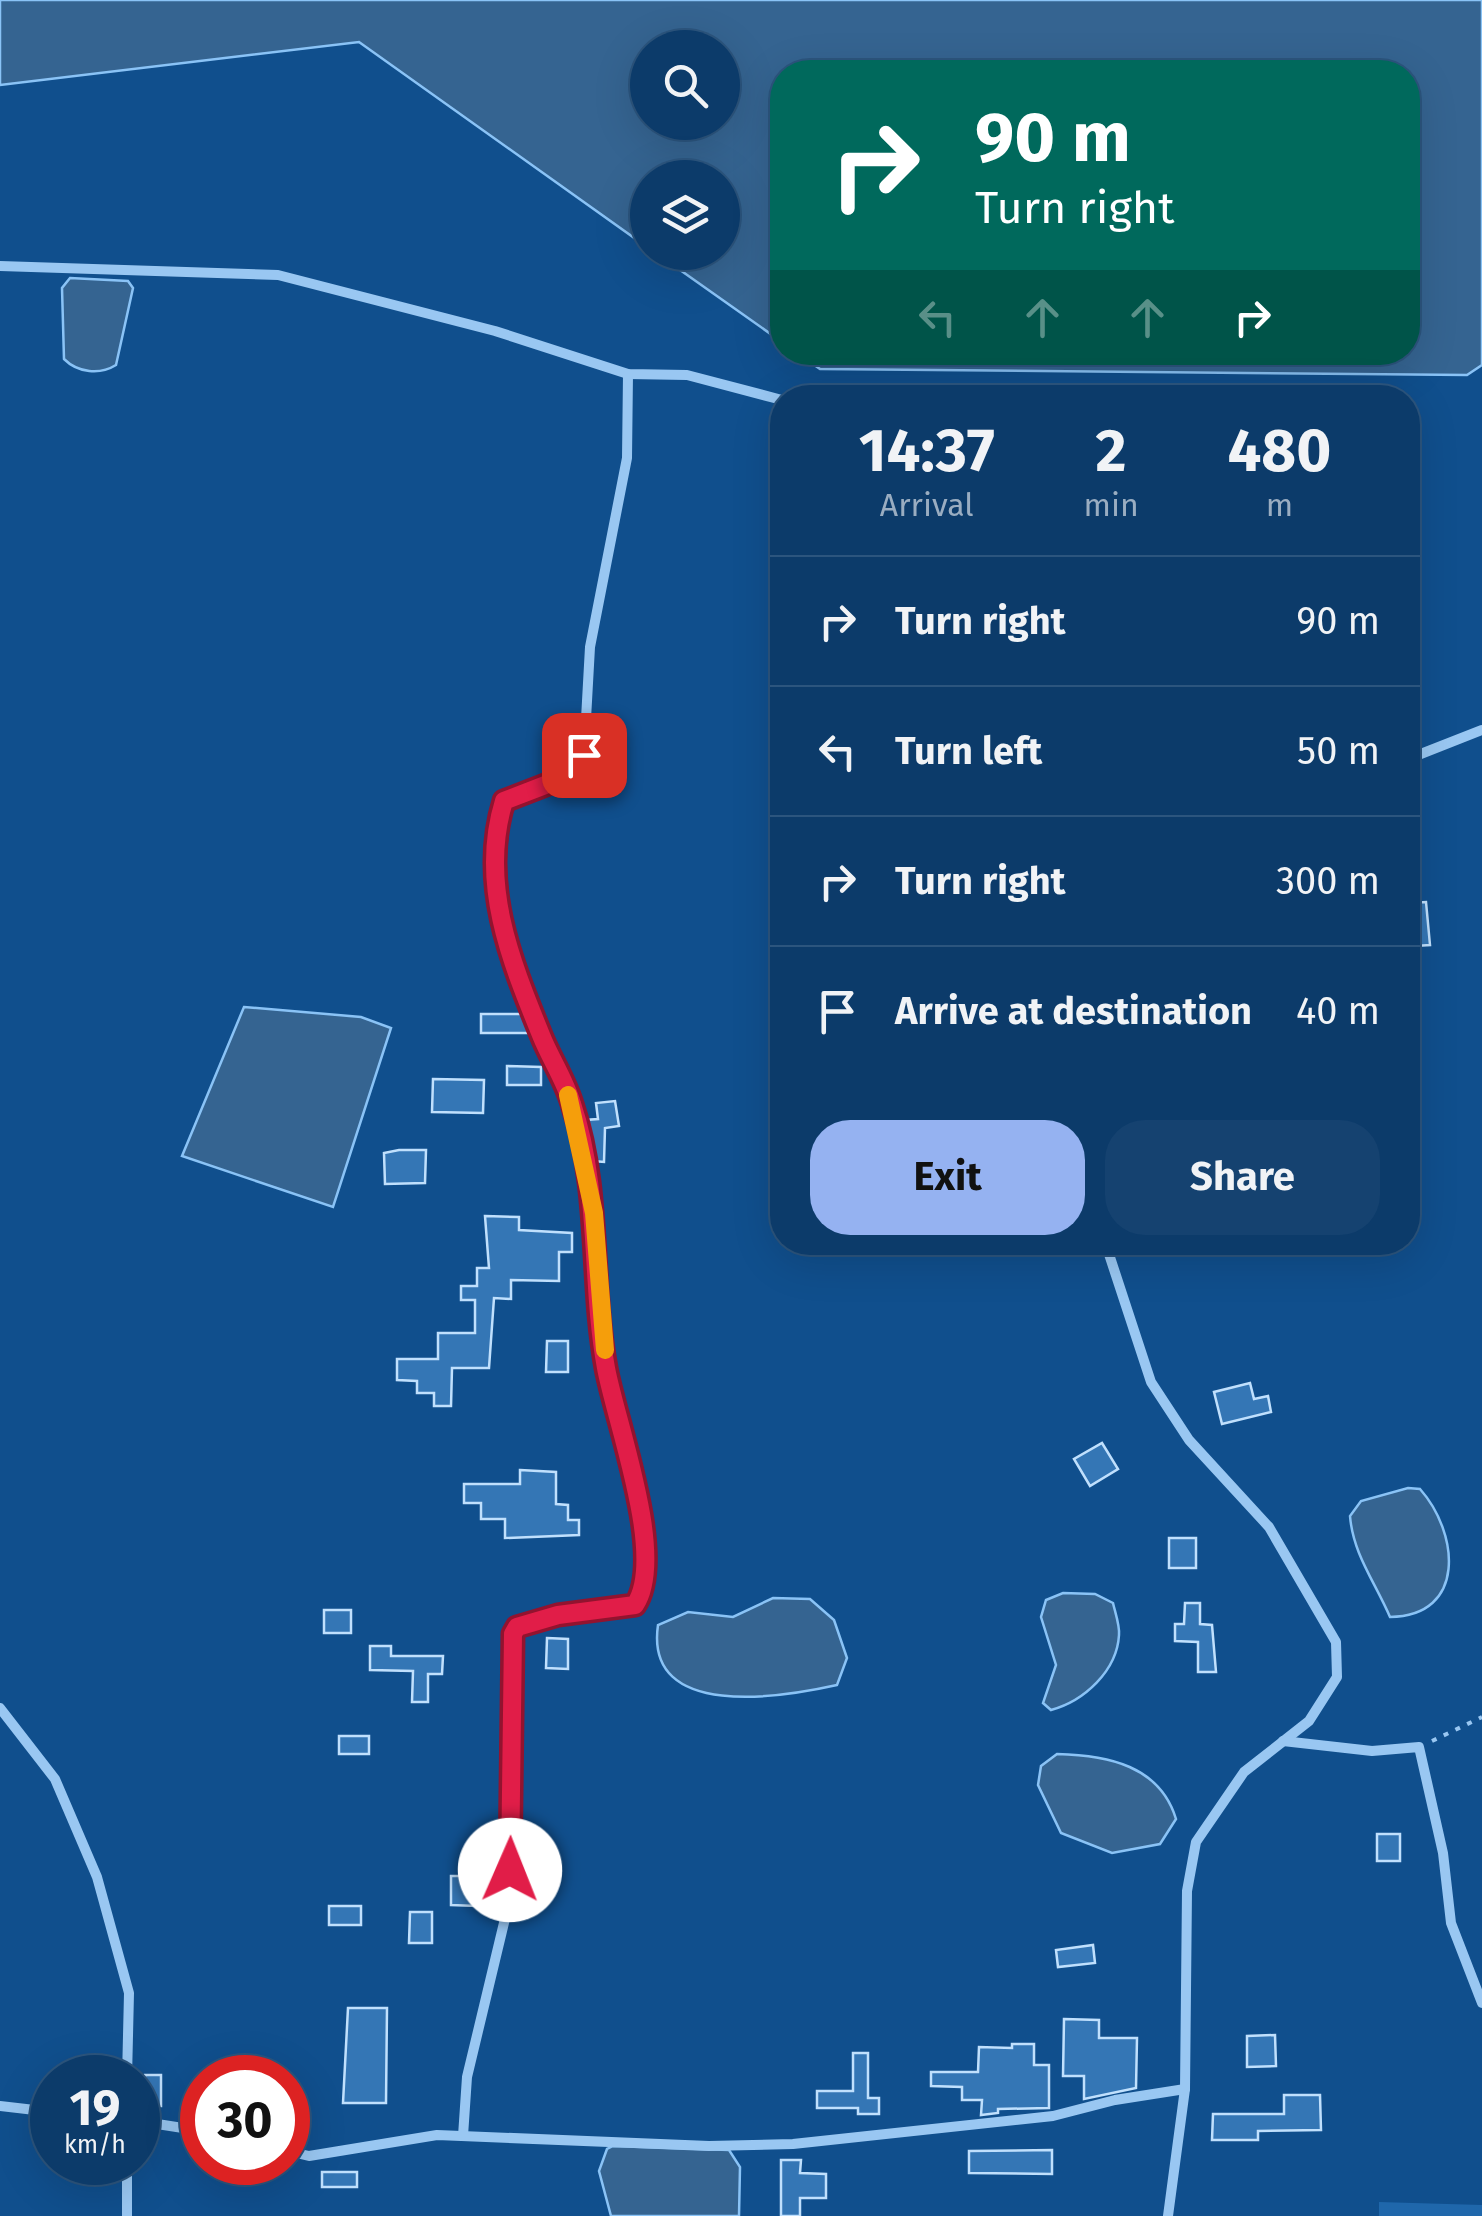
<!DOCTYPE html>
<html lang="en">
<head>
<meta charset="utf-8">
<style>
	:root { --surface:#0c3b6a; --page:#154270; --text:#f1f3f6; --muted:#9aadc1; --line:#2c557e; --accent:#95b2f1 }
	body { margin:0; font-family:"Fira Sans",sans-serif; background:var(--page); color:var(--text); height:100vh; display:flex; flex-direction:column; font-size:38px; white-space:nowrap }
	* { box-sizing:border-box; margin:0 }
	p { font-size:32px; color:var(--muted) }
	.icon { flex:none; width:55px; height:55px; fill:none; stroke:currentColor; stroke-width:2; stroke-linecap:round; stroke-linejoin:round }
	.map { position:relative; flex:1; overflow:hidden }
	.panel { position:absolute; left:770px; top:385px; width:650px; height:870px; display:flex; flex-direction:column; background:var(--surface); border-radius:40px; box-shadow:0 10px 40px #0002,0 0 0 2px var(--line) }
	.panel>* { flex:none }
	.top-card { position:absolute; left:770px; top:60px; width:650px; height:305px; border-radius:40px; box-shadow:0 10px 40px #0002,0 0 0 2px var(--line); background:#00695c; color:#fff; overflow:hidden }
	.buttons { position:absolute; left:630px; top:30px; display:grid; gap:20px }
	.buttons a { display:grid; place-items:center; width:110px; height:110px; border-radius:50%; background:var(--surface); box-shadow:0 10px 40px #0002,0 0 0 2px var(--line); font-size:50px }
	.speed { position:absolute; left:30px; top:2055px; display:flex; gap:20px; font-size:50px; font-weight:700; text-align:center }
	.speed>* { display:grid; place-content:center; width:130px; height:130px; border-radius:50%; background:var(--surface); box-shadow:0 10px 40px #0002,0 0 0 2px var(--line); line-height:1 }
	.speed small { font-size:25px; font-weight:400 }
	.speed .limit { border:15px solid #d22; background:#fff; color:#111 }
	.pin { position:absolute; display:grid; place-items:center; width:85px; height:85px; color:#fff; margin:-42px; border-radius:20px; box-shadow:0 5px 15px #0006 }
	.me { position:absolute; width:110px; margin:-55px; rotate:1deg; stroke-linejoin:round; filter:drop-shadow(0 0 8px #0008) }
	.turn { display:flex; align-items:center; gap:35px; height:210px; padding:0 40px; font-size:45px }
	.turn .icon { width:130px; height:130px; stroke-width:2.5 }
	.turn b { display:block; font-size:70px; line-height:85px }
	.lanes { display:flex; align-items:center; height:95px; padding:0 40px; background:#0003; justify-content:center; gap:50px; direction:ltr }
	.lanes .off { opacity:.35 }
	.eta { display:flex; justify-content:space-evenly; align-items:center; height:170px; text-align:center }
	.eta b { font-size:60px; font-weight:700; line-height:70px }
	.button { display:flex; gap:20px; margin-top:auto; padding:20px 40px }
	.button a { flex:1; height:115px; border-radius:40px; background:var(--accent); color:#111; font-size:40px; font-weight:700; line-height:115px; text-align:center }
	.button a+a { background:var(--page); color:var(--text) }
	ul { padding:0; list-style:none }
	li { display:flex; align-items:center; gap:30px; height:130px; padding:0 40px; border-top:2px solid var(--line) }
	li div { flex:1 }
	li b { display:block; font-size:38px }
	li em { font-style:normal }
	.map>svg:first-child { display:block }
	.green { fill:#1f67ab }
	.water { fill:#356491; stroke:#8ac3f6; stroke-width:2.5; fill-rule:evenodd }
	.building { fill:#3476b5; stroke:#c0e0fd; stroke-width:2.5 }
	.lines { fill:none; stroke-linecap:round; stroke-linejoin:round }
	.path { stroke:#99c7f2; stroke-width:4; stroke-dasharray:5 8; stroke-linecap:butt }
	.street { stroke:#99c7f2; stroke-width:10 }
	.route-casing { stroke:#92132f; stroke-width:25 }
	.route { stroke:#e11d48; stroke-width:18 }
	.slow { stroke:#f59e0b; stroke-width:18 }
</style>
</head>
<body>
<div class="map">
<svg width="1482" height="2216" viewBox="0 0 1482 2216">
	<rect width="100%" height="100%" fill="#104f8d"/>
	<path class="green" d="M1379 2202 1482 2205V2216H1379Z"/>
	<g class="water">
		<path d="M0 0H1482V365L1467 375 820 369 797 353 1408 352V72H782V342L656 253 722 252V178H648L647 247 359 42 0 85ZM648 48H722V122H648Z"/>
		<path d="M70 278 128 281 133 288 116 365C100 375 78 373 64 359L62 288Z"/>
		<path d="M244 1007 361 1017 391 1028 333 1207 182 1156Z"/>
		<path d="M1408 1488 1420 1489C1459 1533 1467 1616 1390 1617 1375 1582 1353 1554 1350 1516L1361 1501Z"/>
		<path d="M1063 1593 1095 1594 1113 1603C1115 1612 1120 1626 1119 1635 1117 1671 1084 1701 1051 1710L1043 1703 1056 1665 1041 1617 1046 1600Z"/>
		<path d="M773 1598 810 1599 834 1620 847 1658 837 1685C783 1697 644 1721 658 1625L688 1612 733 1617Z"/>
		<path d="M1057 1754C1108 1755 1160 1766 1176 1819L1160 1844 1112 1853 1061 1833 1038 1785 1041 1766Z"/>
		<path d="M613 2146 729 2150 740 2167 739 2216H611L599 2171 607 2149Z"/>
	</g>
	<g class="building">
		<path d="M1426 902 1430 945 1415 946 1411 903Z"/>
		<path d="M481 1014H526L529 1033H481Z"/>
		<path d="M507 1066 541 1067V1085H507Z"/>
		<path d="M433 1079 484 1080 483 1113 432 1112Z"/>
		<path d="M615 1101 619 1126 605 1128 604 1162 593 1161 585 1120 598 1119 596 1103Z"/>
		<path d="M399 1150H426L425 1183 385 1184 384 1153Z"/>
		<path d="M485 1216 519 1217V1230L572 1233V1252H559V1281L511 1280V1299L494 1298 489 1368H452L451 1406H434V1393H417V1381L397 1380V1359H438V1333H475V1300H461V1286H477V1268H489Z"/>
		<path d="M547 1341H568V1372H546Z"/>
		<path d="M1250 1383 1254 1399 1268 1396 1271 1412 1222 1424 1214 1392Z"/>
		<path d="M1102 1443 1118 1469 1090 1486 1074 1459Z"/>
		<path d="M520 1470 556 1472V1504L568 1505V1520H579V1535L505 1538V1519H481V1503H464V1484H520Z"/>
		<rect x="1169" y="1538" width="27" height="30"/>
		<path d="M1185 1603H1200V1624L1212 1625 1216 1672H1198V1642L1175 1641V1624H1184Z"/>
		<rect x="324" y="1610" width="27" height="23"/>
		<path d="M547 1638 568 1639V1669L546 1668Z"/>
		<path d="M370 1646H391V1656H443L442 1674H428V1702H412L413 1671 370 1670Z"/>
		<rect x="339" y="1736" width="30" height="18"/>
		<rect x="1377" y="1834" width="23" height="27"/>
		<path d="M451 1876H477V1906L451 1905Z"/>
		<rect x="329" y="1906" width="32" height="19"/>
		<path d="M410 1912H432V1943H409Z"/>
		<path d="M1093 1945 1095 1963 1058 1967 1056 1950Z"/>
		<path d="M348 2008H387L386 2103H343Z"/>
		<path d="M1064 2019 1099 2020V2038H1137L1136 2088 1084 2099V2076H1063Z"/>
		<path d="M1275 2035 1276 2066 1247 2067V2036Z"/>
		<path d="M1012 2044H1034V2065H1049V2108L998 2109V2113L981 2115 982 2100H962V2087L931 2086V2072H978L979 2047 1012 2048Z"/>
		<path d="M853 2053H868V2098H879V2114H858V2108H817V2091H853Z"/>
		<rect x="145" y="2075" width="16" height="31"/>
		<path d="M1284 2095H1320L1321 2130 1258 2131V2140H1212L1213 2114H1284Z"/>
		<path d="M1052 2150V2174L969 2173V2151Z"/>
		<path d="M781 2160H801L800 2173 826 2174V2198H800V2216H781Z"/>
		<rect x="322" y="2172" width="35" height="15"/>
	</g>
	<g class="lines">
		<path class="path" d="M1432 1741 1482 1717"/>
		<g class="street">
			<path d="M0 266 278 275 495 331 628 374 687 375 782 400"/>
			<path d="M1408 759 1482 730"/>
			<path d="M1105 1242 1151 1382 1189 1440 1269 1527 1336 1642 1337 1677 1309 1721 1244 1772 1196 1842 1187 1891 1185 2089 1168 2216"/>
			<path d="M0 1708 55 1779 97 1877 129 1993 127 2078"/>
			<path d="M1283 1741 1372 1751 1419 1747 1443 1853 1451 1923 1482 2003"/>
			<path d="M0 2106 52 2112"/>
			<path d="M138 2121 202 2131"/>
			<path d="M463 2136 467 2077 509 1902 513 1634C526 1611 609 1609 635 1605L643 1593 642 1514 606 1366 594 1213 572 1104 498 921 494 856 504 801 566 777 584 755 590 647 627 458 628 374"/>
			<path d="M288 2151 309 2156 437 2135 709 2146 793 2144 1053 2116 1115 2100 1185 2089"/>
			<path d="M127 2162V2216"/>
		</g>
	</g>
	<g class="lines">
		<g class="route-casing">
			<path id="route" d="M510 1870 513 1634 517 1627 558 1615 635 1605C667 1557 616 1423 606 1368 590 1281 601 1190 572 1104 565 1080 550 1058 541 1035 510 959 479 882 504 801L566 777 584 755"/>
		</g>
		<use href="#route" class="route"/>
		<path class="slow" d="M568 1095 594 1213 605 1350"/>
	</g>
</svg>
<div class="buttons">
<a><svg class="icon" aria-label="search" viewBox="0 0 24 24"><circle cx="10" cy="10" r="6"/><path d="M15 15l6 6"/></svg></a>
<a><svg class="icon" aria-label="layers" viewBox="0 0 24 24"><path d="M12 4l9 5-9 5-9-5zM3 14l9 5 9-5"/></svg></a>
</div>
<div class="speed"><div>19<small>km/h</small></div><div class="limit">30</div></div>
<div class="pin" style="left:584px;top:755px;background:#d93025"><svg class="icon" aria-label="arrive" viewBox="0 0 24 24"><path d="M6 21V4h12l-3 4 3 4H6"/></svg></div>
<svg class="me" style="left:510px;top:1870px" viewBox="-20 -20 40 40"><circle r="19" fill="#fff"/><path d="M0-13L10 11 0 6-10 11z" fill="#e11d48"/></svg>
<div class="top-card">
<div class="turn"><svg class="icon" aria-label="right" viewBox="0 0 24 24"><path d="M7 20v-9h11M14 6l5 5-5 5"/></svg><div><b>90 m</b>Turn right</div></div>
<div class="lanes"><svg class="icon off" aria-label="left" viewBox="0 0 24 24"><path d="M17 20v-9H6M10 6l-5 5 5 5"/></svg><svg class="icon off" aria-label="ahead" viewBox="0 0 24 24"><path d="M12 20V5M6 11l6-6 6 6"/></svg><svg class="icon off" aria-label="ahead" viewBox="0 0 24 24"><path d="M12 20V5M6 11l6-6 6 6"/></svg><svg class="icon" aria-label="right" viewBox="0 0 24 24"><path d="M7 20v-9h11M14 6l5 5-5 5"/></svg></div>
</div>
<section class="panel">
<div class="eta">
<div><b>14:37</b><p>Arrival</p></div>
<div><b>2</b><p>min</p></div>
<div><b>480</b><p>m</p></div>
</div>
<ul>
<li><svg class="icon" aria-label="right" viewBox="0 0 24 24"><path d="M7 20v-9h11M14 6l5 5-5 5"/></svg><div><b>Turn right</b></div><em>90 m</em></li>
<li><svg class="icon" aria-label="left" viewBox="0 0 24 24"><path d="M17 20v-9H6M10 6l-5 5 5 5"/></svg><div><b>Turn left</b></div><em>50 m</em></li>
<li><svg class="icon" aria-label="right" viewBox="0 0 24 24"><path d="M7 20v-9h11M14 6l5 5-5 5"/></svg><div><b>Turn right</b></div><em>300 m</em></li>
<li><svg class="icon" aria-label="arrive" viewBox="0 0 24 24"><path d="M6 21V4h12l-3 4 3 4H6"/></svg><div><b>Arrive at destination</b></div><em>40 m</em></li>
</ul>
<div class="button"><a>Exit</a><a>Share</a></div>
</section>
</div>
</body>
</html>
